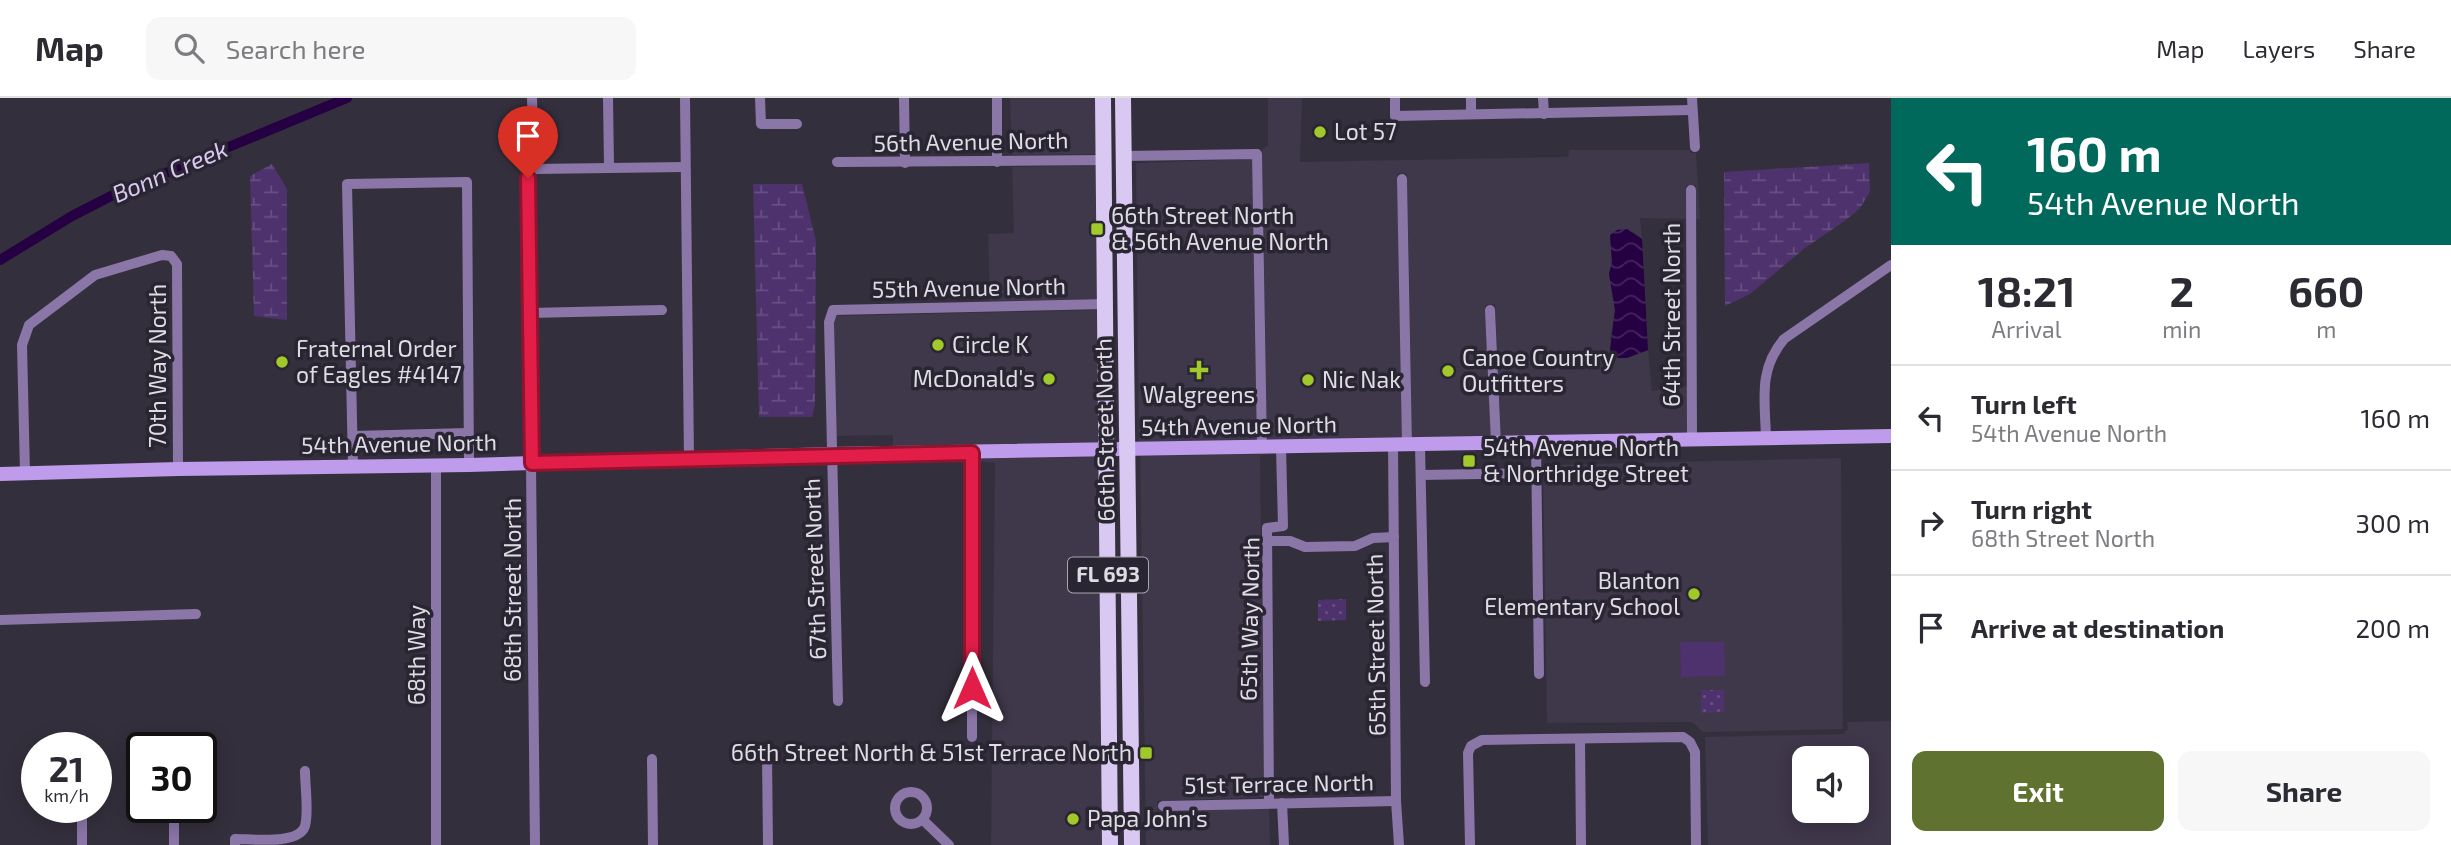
<!DOCTYPE html>
<html lang="en">
<head>
<meta charset="utf-8">
<style>
	:root { --surface:#fff; --page:#f7f7f7; --text:#2b2b33; --muted:#7c7c81; --line:#e1e1e2; --accent:#60722f }
	body { margin:0; font-family:"Exo 2",sans-serif; background:var(--page); color:var(--text); height:100vh; display:flex; flex-direction:column; font-size:26px; white-space:nowrap }
	* { box-sizing:border-box; margin:0 }
	p { font-size:23px; color:var(--muted) }
	.icon { flex:none; width:38px; height:38px; fill:none; stroke:currentColor; stroke-width:2; stroke-linecap:round; stroke-linejoin:round }
	.map { position:relative; flex:1; overflow:hidden }
	.panel { display:flex; flex-direction:column; background:var(--surface); width:560px }
	.panel>* { flex:none }
	.banner { background:#00695c; color:#fff; overflow:hidden }
	.buttons { position:absolute; left:1792px; top:648px; display:grid; gap:14px }
	.buttons a { display:grid; place-items:center; width:77px; height:77px; border-radius:14px; background:var(--surface); box-shadow:0 4px 18px #0003; font-size:35px }
	.speed { position:absolute; left:21px; top:634px; display:flex; gap:14px; font-size:35px; font-weight:700; text-align:center }
	.speed>* { display:grid; place-content:center; width:91px; height:91px; border-radius:50%; background:var(--surface); box-shadow:0 4px 18px #0003; line-height:1 }
	.speed small { font-size:18px; font-weight:400 }
	.speed .limit { border:4px solid #111; border-radius:10px; background:#fff; color:#111 }
	.pin { position:absolute; display:grid; place-items:center; width:60px; height:60px; color:#fff; margin:-72px -30px; border-radius:50% 50% 50% 0; rotate:-45deg; box-shadow:0 0 7px #0007 }
	.pin .icon { rotate:45deg }
	.me { position:absolute; width:77px; margin:-38px; rotate:0deg; stroke-linejoin:round; filter:drop-shadow(0 0 5px #0008) }
	.turn { display:flex; align-items:center; gap:24px; height:147px; padding:0 21px; font-size:32px }
	.turn .icon { width:91px; height:91px; stroke-width:2.5 }
	.turn b { display:block; font-size:49px; line-height:60px }
	.eta { display:flex; justify-content:space-evenly; align-items:center; height:119px; text-align:center }
	.eta b { font-size:42px; font-weight:700; line-height:49px }
	.cta { display:flex; gap:14px; margin-top:auto; padding:14px 21px }
	.cta a { flex:1; height:80px; border-radius:14px; background:var(--accent); color:#fff; font-size:28px; font-weight:700; line-height:80px; text-align:center }
	.cta a+a { background:var(--page); color:var(--text) }
	ul { padding:0; list-style:none }
	li { display:flex; align-items:center; gap:21px; height:105px; padding:0 21px; border-top:2px solid var(--line) }
	li div { flex:1 }
	li b { display:block; font-size:26px }
	li em { font-style:normal }
	header { display:flex; align-items:center; gap:42px; box-sizing:border-box; height:98px; padding:0 35px; background:var(--surface); border-bottom:2px solid var(--line) }
	header strong { font-size:33px }
	nav { display:flex; gap:38px; margin-inline-start:auto; font-size:24px }
	.search { width:490px; height:63px; background:var(--page); display:flex; align-items:center; gap:18px; box-sizing:border-box; padding:0 24px; border-radius:14px; color:var(--muted); font-size:26px }
	main { display:flex; flex:1; min-height:0 }
	.map>svg:first-child { display:block }
	.built { fill:#3f374a; fill-rule:evenodd }
	.wetland { fill:url(#wetland-marsh) }
	.park { fill:url(#park-dots) }
	.pitch { fill:#4e326d }
	.water { fill:url(#water-waves) }
	.lines { fill:none; stroke-linecap:round; stroke-linejoin:round }
	.canal { stroke:#250042; stroke-width:10 }
	.street { stroke:#8b76a8; stroke-width:10 }
	.secondary { stroke:#be9beb; stroke-width:14 }
	.primary { stroke:#d9c8f1; stroke-width:16 }
	.route-casing { stroke:#92132f; stroke-width:18 }
	.route { stroke:#e11d48; stroke-width:12 }
	.poi-dot { fill:#a1c92a; stroke:#2a2532; stroke-width:2.5 }
	.labels { text-anchor:middle; stroke-width:7; stroke-linejoin:round; paint-order:stroke }
	.shield { fill:#2a2532; stroke:#a9a5af; stroke-width:2 }
	.shield-label { font-size:21px; font-weight:bold; fill:#dfdce4 }
	.poi-label { font-size:23px; fill:#dfdce4; stroke:#2a2532; text-anchor:start }
	.street-label { font-size:23px; fill:#dfdce4; stroke:#2a2532 }
	.water-label { font-size:24px; font-style:italic; fill:#dacaf2; stroke:#2a2532 }
</style>
</head>
<body>
<header>
<strong>Map</strong>
<div class="search"><svg class="icon" aria-label="search" viewBox="0 0 24 24"><circle cx="10" cy="10" r="6"/><path d="M15 15l6 6"/></svg>Search here</div>
<nav><a>Map</a><a>Layers</a><a>Share</a></nav>
</header>
<main>
<div class="map">
<svg width="1891" height="747" viewBox="0 0 1891 747">
	<defs>
		<pattern id="wetland-marsh" width="20" height="14" patternUnits="userSpaceOnUse" patternTransform="scale(1.75)"><rect width="20" height="14" fill="#4e326d"/><path d="M1 5h8M5 5V1M11 12h8M15 12V8" fill="none" stroke="#674f82"/></pattern>
		<pattern id="park-dots" width="8" height="8" patternUnits="userSpaceOnUse" patternTransform="scale(1.75)"><rect width="8" height="8" fill="#4e326d"/><path d="M2 2h.1M6 6h.1" fill="none" stroke="#674f82" stroke-width="1.8" stroke-linecap="round"/></pattern>
		<pattern id="water-waves" width="16" height="10" patternUnits="userSpaceOnUse" patternTransform="scale(1.75)"><rect width="16" height="10" fill="#250042"/><path d="M0 5q4-4 8 0t8 0" fill="none" stroke="#44255d"/></pattern>
	</defs>
	<rect width="100%" height="100%" fill="#342f3c"/>
	<g class="built">
		<path d="M1010 0H1095L1096 56 1012 57Z"/>
		<path d="M1268 0H1302L1300 64 1568 59 1569 52H1690V55H1696L1700 121H1696V87H1686V121L1640 120 1642 141 1633 134 1610 137 1612 164 1609 176 1615 212 1610 242 1627 260 1648 252 1652 293 1687 288V336L1501 340 1495 206 1485 207 1491 340 1412 342 1407 76 1397 75 1402 342 1267 344 1262 52 1268 47Z"/>
		<path d="M1252 61 1257 345 1139 347 1136 65Z"/>
		<path d="M1096 67 1098 201 990 203 988 136 1014 135 1012 69Z"/>
		<path d="M1098 212 1100 348 893 350V337L835 338 834 225 836 218Z"/>
		<path d="M1276 356 1260 357 1264 699 1157 703 1158 713 1269 710 1270 747H1146L1140 358Z"/>
		<path d="M1100 359 1104 747H991L995 365 977 363V360Z"/>
		<path d="M1841 360 1843 631 1710 634H1703L1692 624 1547 625 1543 367Z"/>
		<path d="M1891 623V747H1708L1705 639 1843 636 1848 631 1847 624ZM1804 660H1857V712H1804Z"/>
	</g>
	<g class="wetland">
		<path d="M1869 65 1870 94 1860 110 1846 122 1805 150 1750 196 1725 208 1724 74Z"/>
		<path d="M272 66 287 91V222L254 218 250 78Z"/>
		<path d="M802 86 816 143 815 307 812 319H759L753 86Z"/>
	</g>
	<g class="park">
		<path d="M1346 501V522L1318 523V502Z"/>
		<path d="M1701 592H1724V614L1701 615Z"/>
	</g>
	<path class="pitch" d="M1680 544H1724L1725 578 1681 579Z"/>
	<path class="water" d="M1627 131 1642 141 1648 252 1627 260H1618L1610 252 1615 212 1609 176 1612 164 1610 137 1617 132Z"/>
	<g class="lines">
		<path class="canal" d="M0 162 72 118 115 96 347 0"/>
		<g class="street">
			<path d="M532 0 534 71"/>
			<path d="M608 0 609 69"/>
			<path d="M685 0 689 362"/>
			<path d="M760 0 761 26H797"/>
			<path d="M904 0 905 65"/>
			<path d="M997 0V64"/>
			<path d="M1395 0V18L1692 12"/>
			<path d="M1471 0V16"/>
			<path d="M1543 0 1544 16"/>
			<path d="M1692 0 1695 49"/>
			<path d="M1124 58 1257 56 1262 350"/>
			<path d="M837 64 1105 62"/>
			<path d="M534 71 528 80 535 747"/>
			<path d="M534 71 685 69"/>
			<path d="M1402 81 1407 347"/>
			<path d="M1691 92 1692 341"/>
			<path d="M1490 212 1496 345"/>
			<path d="M529 215 662 212"/>
			<path d="M353 338 468 335"/>
			<path d="M1766 340C1765 302 1758 272 1784 241L1891 167"/>
			<path d="M1536 345 1539 576"/>
			<path d="M1393 347 1396 703 1399 747"/>
			<path d="M1420 347 1425 584"/>
			<path d="M972 354V639"/>
			<path d="M436 368V747"/>
			<path d="M353 369 347 86 467 84 469 367"/>
			<path d="M25 375 22 247 29 227 95 177 162 157 171 158 177 166 178 371"/>
			<path d="M1421 377 1537 375"/>
			<path d="M1267 443H1290L1305 449 1355 448 1373 440 1394 439"/>
			<path d="M0 522 196 516"/>
			<path d="M838 603 829 224 833 212 1106 206"/>
			<path d="M1580 641 1581 747"/>
			<path d="M767 658 768 747"/>
			<path d="M652 661 653 747"/>
			<circle cx="911" cy="710" r="16"/>
			<path d="M1269 705 1267 430 1283 428 1281 350"/>
			<path d="M1282 705 1284 747"/>
			<path d="M1163 708 1396 703"/>
			<path d="M82 709V747"/>
			<path d="M174 709V747"/>
			<path d="M923 722 949 747"/>
			<path d="M235 747V741C253 741 299 747 305 728 309 714 305 688 305 673"/>
			<path d="M1470 747 1468 655 1471 648 1482 642 1683 639 1690 644 1695 654 1696 747"/>
		</g>
		<path class="secondary" d="M0 376 178 371 469 367 831 356 1891 338"/>
		<g class="primary">
			<path d="M1103 0 1110 747"/>
			<path d="M1123 0 1132 747"/>
		</g>
	</g>
	<g class="lines">
		<g class="route-casing">
			<path id="route" d="M528 80 532 365 972 355V590"/>
		</g>
		<use href="#route" class="route"/>
	</g>
	<g class="poi-dot">
		<circle cx="1320" cy="34" r="7"/>
		<rect x="1090" y="124" width="14" height="14" rx="3.5"/>
		<circle cx="938" cy="247" r="7"/>
		<circle cx="282" cy="264" r="7"/>
		<path d="M1195.5 261.5h7v7h7v7h-7v7h-7v-7h-7v-7h7z"/>
		<circle cx="1448" cy="273" r="7"/>
		<circle cx="1049" cy="281" r="7"/>
		<circle cx="1308" cy="282" r="7"/>
		<rect x="1462" y="356" width="14" height="14" rx="3.5"/>
		<circle cx="1694" cy="496" r="7"/>
		<rect x="1139" y="648" width="14" height="14" rx="3.5"/>
		<circle cx="1073" cy="721" r="7"/>
	</g>
	<g class="labels">
		<rect class="shield" x="1068" y="459.5" width="80" height="35" rx="5"/>
		<g class="shield-label">
			<text x="1108" y="484">FL 693</text>
		</g>
		<g class="poi-label">
			<text x="1334" y="42">Lot 57</text>
			<text x="1111" y="126">66th Street North<tspan x="1111" dy="26">&amp; 56th Avenue North</tspan></text>
			<text x="952" y="255">Circle K</text>
			<text x="296" y="259">Fraternal Order<tspan x="296" dy="26">of Eagles #4147</tspan></text>
			<text x="1462" y="268">Canoe Country<tspan x="1462" dy="26">Outfitters</tspan></text>
			<text x="1035" y="289" text-anchor="end">McDonald's</text>
			<text x="1322" y="290">Nic Nak</text>
			<text x="1199" y="305" text-anchor="middle">Walgreens</text>
			<text x="1483" y="358">54th Avenue North<tspan x="1483" dy="26">&amp; Northridge Street</tspan></text>
			<text x="1680" y="491" text-anchor="end">Blanton<tspan x="1680" dy="26">Elementary School</tspan></text>
			<text x="1132" y="663" text-anchor="end">66th Street North &amp; 51st Terrace North</text>
			<text x="1087" y="729">Papa John's</text>
		</g>
		<g class="street-label">
			<text transform="translate(971 44) rotate(-1)" y="8">56th Avenue North</text>
			<text transform="translate(969 190) rotate(-1)" y="8">55th Avenue North</text>
			<text transform="translate(1672 217) rotate(-90)" y="8">64th Street North</text>
			<text transform="translate(158 268) rotate(-90)" y="8">70th Way North</text>
			<text transform="translate(1239 328) rotate(-1)" y="8">54th Avenue North</text>
			<text transform="translate(1105 332) rotate(-91)" y="8">66th Street North</text>
			<text transform="translate(399 346) rotate(-1)" y="8">54th Avenue North</text>
			<text transform="translate(815 471) rotate(-92)" y="8">67th Street North</text>
			<text transform="translate(513 492) rotate(-90)" y="8">68th Street North</text>
			<text transform="translate(1250 521) rotate(-89)" y="8">65th Way North</text>
			<text transform="translate(1376 547) rotate(-91)" y="8">65th Street North</text>
			<text transform="translate(417 557) rotate(-90)" y="8">68th Way</text>
			<text transform="translate(1279 686) rotate(-1)" y="8">51st Terrace North</text>
		</g>
		<g class="water-label">
			<text transform="translate(170 74) rotate(-23)" y="8">Bonn Creek</text>
		</g>
	</g>
</svg>
<div class="buttons">
<a><svg class="icon" aria-label="sound" viewBox="0 0 24 24"><path d="M4 9h4l5-4v14l-5-4H4zM17 9q2 3 0 6"/></svg></a>
</div>
<div class="speed"><div>21<small>km/h</small></div><div class="limit">30</div></div>
<div class="pin" style="left:528px;top:80px;background:#d93025"><svg class="icon" aria-label="arrive" viewBox="0 0 24 24"><path d="M6 21V4h12l-3 4 3 4H6"/></svg></div>
<svg class="me" style="left:972px;top:590px" viewBox="-20 -20 40 40"><path d="M0-17L14 15 0 8-14 15z" fill="#e11d48" stroke="#fff" stroke-width="4"/></svg>
</div>
<section class="panel">
<div class="banner">
<div class="turn"><svg class="icon" aria-label="left" viewBox="0 0 24 24"><path d="M17 20v-9H6M10 6l-5 5 5 5"/></svg><div><b>160 m</b>54th Avenue North</div></div>
</div>
<div class="eta">
<div><b>18:21</b><p>Arrival</p></div>
<div><b>2</b><p>min</p></div>
<div><b>660</b><p>m</p></div>
</div>
<ul>
<li><svg class="icon" aria-label="left" viewBox="0 0 24 24"><path d="M17 20v-9H6M10 6l-5 5 5 5"/></svg><div><b>Turn left</b><p>54th Avenue North</p></div><em>160 m</em></li>
<li><svg class="icon" aria-label="right" viewBox="0 0 24 24"><path d="M7 20v-9h11M14 6l5 5-5 5"/></svg><div><b>Turn right</b><p>68th Street North</p></div><em>300 m</em></li>
<li><svg class="icon" aria-label="arrive" viewBox="0 0 24 24"><path d="M6 21V4h12l-3 4 3 4H6"/></svg><div><b>Arrive at destination</b></div><em>200 m</em></li>
</ul>
<div class="cta"><a>Exit</a><a>Share</a></div>
</section>
</main>
</body>
</html>
